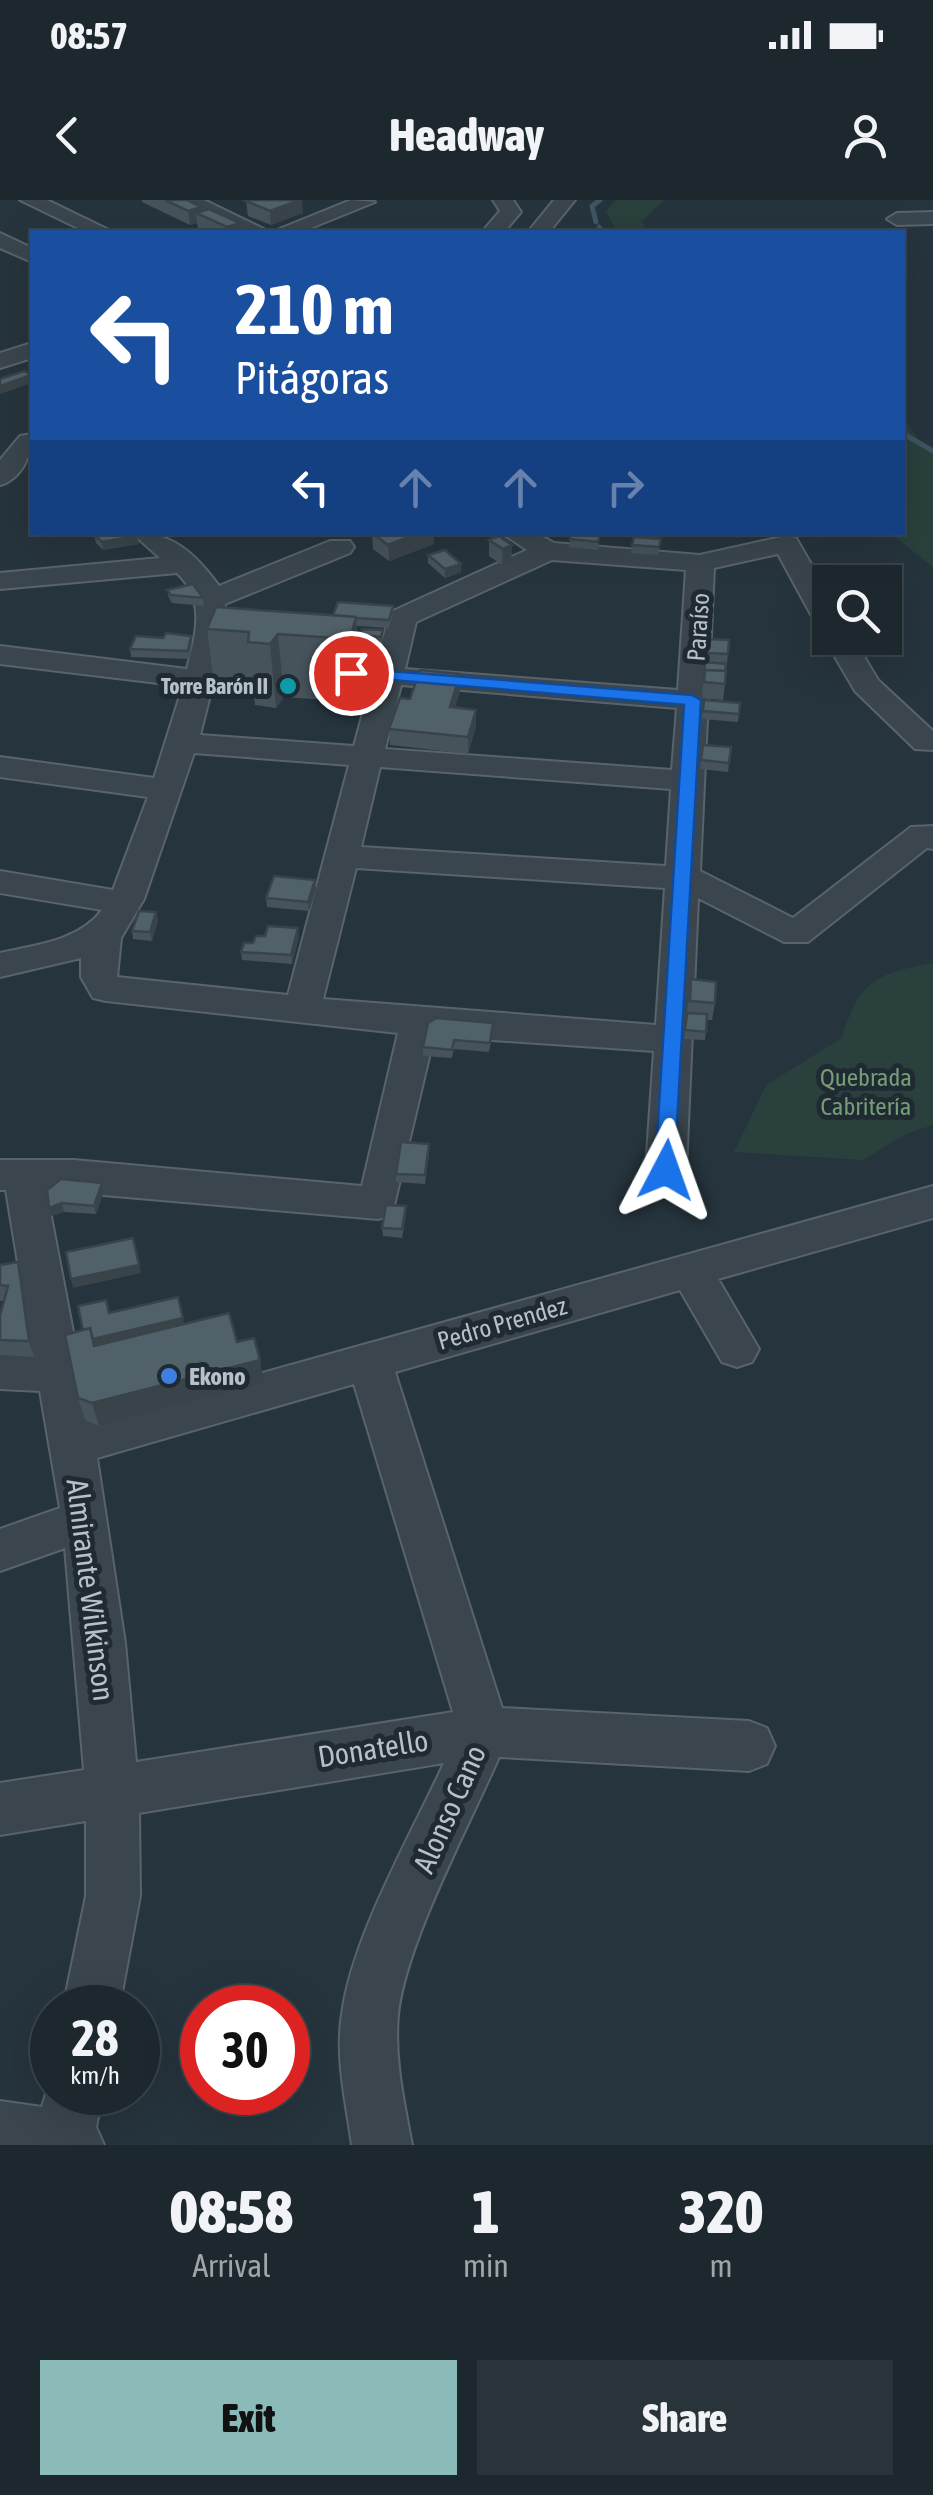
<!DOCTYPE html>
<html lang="en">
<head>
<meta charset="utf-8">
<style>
	:root { --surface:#1c272e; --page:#29333a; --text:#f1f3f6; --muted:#a0a5aa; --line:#3a444a; --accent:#8bbbb9 }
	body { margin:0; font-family:"Asap Condensed",sans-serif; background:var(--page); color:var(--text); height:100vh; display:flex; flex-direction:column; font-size:38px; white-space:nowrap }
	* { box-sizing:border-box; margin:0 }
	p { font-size:32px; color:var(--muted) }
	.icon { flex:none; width:55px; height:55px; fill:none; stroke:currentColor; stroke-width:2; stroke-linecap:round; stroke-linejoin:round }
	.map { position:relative; height:1945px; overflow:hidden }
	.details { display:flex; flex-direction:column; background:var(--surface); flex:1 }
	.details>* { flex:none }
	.hud { position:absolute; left:30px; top:30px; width:875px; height:305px; border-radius:0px; box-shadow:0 10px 40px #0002,0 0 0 2px var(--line); background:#1a4fa0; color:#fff; overflow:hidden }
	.fabs { position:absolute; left:812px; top:365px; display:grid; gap:20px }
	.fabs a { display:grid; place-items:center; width:90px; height:90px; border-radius:0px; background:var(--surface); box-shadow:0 10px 40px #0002,0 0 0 2px var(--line); font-size:50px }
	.speed { position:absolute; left:30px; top:1785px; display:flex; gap:20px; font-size:50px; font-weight:700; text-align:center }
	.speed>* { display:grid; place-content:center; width:130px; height:130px; border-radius:50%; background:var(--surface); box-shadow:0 10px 40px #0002,0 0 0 2px var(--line); line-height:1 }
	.speed small { font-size:25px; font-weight:400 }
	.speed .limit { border:15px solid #d22; background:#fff; color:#111 }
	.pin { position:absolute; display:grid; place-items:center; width:85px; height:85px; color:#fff; margin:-42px; border:5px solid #fff; border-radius:50%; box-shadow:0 2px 10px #0007 }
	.me { position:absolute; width:110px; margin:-55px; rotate:4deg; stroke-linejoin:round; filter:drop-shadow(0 0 8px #0008) }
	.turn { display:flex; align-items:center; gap:35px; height:210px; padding:0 40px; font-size:45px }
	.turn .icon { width:130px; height:130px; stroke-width:2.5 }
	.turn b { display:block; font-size:70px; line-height:85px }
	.lanes { display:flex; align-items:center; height:95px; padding:0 40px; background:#0003; justify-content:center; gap:50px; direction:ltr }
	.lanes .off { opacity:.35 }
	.eta { display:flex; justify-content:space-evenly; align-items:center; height:170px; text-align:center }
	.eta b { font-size:60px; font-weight:800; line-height:70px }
	.action { display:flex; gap:20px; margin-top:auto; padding:20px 40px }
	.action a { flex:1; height:115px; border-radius:0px; background:var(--accent); color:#111; font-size:40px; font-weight:800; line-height:115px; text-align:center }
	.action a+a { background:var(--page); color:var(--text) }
	.status { display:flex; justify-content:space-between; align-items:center; height:70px; padding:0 50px; background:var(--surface); direction:ltr }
	.status svg { height:28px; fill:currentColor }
	header { display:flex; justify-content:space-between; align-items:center; height:130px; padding:0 40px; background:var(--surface); font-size:45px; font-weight:800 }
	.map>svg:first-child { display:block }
	.green { fill:#29403d }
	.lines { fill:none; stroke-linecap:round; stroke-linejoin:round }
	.stream { stroke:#3d5564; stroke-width:5 }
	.minor-casing { stroke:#58636b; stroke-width:4 }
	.minor { fill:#3a454d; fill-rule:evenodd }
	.wall { fill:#46535b }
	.shaded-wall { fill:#39444a }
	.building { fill:#51616a; stroke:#39444a; stroke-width:2.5 }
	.route { fill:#1a73e8; stroke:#114b97; stroke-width:2.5 }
	.culture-dot { fill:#0f9aa8; stroke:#1f2a32; stroke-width:4 }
	.shop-dot { fill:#3f7fe0; stroke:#1f2a32; stroke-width:4 }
	.labels { text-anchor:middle; stroke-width:10; stroke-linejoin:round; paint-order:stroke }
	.far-poi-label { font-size:22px; font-weight:bold; fill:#b6c0c8; stroke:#1f2a32; text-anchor:end }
	.street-label { font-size:25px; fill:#b6c0c8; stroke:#1f2a32 }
	.park-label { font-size:25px; fill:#769c77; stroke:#1f2a32 }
	.poi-label { font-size:25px; font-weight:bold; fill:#b6c0c8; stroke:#1f2a32; text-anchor:start }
	.near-street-label { font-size:30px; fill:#b6c0c8; stroke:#1f2a32 }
</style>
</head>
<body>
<div class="status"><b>08:57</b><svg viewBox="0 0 49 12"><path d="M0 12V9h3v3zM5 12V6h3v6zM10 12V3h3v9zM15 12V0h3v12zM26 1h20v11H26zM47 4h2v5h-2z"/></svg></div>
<header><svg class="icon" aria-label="back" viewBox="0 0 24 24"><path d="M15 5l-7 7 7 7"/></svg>Headway<svg class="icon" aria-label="person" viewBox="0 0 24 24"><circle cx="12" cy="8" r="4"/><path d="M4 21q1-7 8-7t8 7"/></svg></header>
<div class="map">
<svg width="933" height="1945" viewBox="0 0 933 1945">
	<rect width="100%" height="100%" fill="#26343d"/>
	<g class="green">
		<path d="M616 0H664L642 21 648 32H617L606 11Z"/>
		<path d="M903 216 918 239 933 249V367L890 333 902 332Z"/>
		<path d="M933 763V925L906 934 863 960 734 952 766 885 842 838C858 780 878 773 933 763Z"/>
	</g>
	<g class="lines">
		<g class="stream">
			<path d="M596 22 592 6 600 0"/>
			<path d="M599 27 603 32"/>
			<path d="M902 233 933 251"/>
		</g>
		<g class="minor-casing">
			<g id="minor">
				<path d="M20 0H47L113 32H86Z"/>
				<path d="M177 0H204L270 32H243Z"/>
				<path d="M351 0 375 2 301 32H272Z"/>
				<path d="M493 0H513L521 12 504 32H482L500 11Z"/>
				<path d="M554 0H575L549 32H528Z"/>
				<path d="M933 12V24L897 25 887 19 897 13Z"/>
				<path d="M0 33 32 48V62L0 48Z"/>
				<path d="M32 143V158L0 168V153Z"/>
				<path d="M32 234C32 254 22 279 0 285V260L20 236Z"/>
				<path d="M131 332C172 332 195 353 219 386L330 341H350L354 347 350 353 225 404 221 452 200 535 354 546 389 417 393 411 527 350 500 332H534L554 343 700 355 786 336 796 338 830 397V431L815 422 778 354 714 368 700 671 793 718 911 627 933 626V649L927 648 808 742H784L698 698 686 969 680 980 666 984 652 980 646 969 654 851 434 836 392 1014 378 1019 46 990 90 1221 933 986V1018L718 1079 759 1149 752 1162 737 1167 722 1162 680 1090 395 1172 502 1508 749 1521 767 1528 775 1546 767 1564 749 1571 499 1557C469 1626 405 1745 398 1815 394 1859 404 1902 412 1945H352C346 1902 335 1858 342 1814 352 1737 411 1635 444 1563L139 1613 140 1696 119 1808H63L86 1696V1621L0 1635V1583L84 1570 65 1348 0 1371V1329L60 1308 40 1191 0 1189V1153L33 1154 6 990H0V960H74L362 986 398 833 106 801 93 798 81 777V758L0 777V753C35 745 79 741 102 710L0 693V671L113 690 148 597 0 577V557L154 578 183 486 0 464V446L187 469C196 433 206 401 177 373L0 389V373L160 358ZM552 360 686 370 678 490 405 469 416 422ZM401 485 677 508 672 570 385 549ZM194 553 349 565 288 795 117 777 121 738 144 699ZM380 567 671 589 666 666 361 647ZM356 668 665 688 656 825 323 799ZM354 1184 453 1512 136 1562 125 1443 97 1258Z"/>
				<path d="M829 432 830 438H853L878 480 933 531V550L915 549 855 491 824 438Z"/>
				<path d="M52 1873V1892H103L96 1927 104 1945H0V1901L42 1907Z"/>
			</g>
		</g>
		<use href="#minor" class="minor"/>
	</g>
	<g class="wall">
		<path d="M142 0H187L202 12 240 32H209L198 28 197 23 190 25 142 2Z"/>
		<path d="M246 1 303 13 271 25 248 16Z"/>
		<path d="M434 332V344L389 361 373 349 372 333 374 332Z"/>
		<path d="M600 334 598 350 569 347 570 339Z"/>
		<path d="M94 335 137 336 139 344 103 350 96 343Z"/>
		<path d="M634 337 661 339 658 355 631 353Z"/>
		<path d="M489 340 512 345 511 361 502 365 489 356Z"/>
		<path d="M428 355 461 364V372L445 378 428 363Z"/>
		<path d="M167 390 203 398 204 406 172 403 169 398Z"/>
		<path d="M393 414 389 428 357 426 360 480 353 502 284 497 276 508 255 505 254 495 215 492 207 429 333 415Z"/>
		<path d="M383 430V447L382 453 360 452V435Z"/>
		<path d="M191 436 192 444 190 459 131 457 130 449 163 438Z"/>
		<path d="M707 439 728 454 727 463 706 461Z"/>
		<path d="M705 462 725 484 723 500 702 498Z"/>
		<path d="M460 474V491L455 507 476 526 468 554 390 545 389 529 410 499Z"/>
		<path d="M704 500 740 503 738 522 702 519Z"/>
		<path d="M703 545 731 547 728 572 700 569Z"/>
		<path d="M316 689 309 711 267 707 266 698Z"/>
		<path d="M156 712 158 720 152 741 133 739 132 731Z"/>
		<path d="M299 736 292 764 242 760 241 752 253 743Z"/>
		<path d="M691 779 715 803 712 820H707L705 840 684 839Z"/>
		<path d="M493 832 489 852 454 849 452 858 423 856V847Z"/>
		<path d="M429 953 425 984 396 982V974Z"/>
		<path d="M104 991 96 1014 64 1012 51 1016 49 1008Z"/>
		<path d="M406 1015 402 1038 383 1036 382 1028Z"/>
		<path d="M18 1062 23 1079 34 1157 0 1155V1116L4 1101H0V1065Z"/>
		<path d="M109 1113 184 1124 237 1142 264 1183 99 1226 85 1220 78 1198 83 1130Z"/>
	</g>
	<g class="shaded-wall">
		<path d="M300 0H302L303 13 271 25 270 11Z"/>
		<path d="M201 7 202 16 196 13 197 23 190 25 188 11Z"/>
		<path d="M240 23V32H228L227 27Z"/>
		<path d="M31 175 32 183 0 194V186Z"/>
		<path d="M422 332H434V344L389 361 388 345Z"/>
		<path d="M137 336 139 344 103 350 102 342Z"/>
		<path d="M512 345 511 361 502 365 503 349Z"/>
		<path d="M461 364V372L445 378V369Z"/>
		<path d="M356 417 360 480 353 502 350 439Z"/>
		<path d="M278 434 284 497 276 508 270 444Z"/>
		<path d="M460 474V491L450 524V507Z"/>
		<path d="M476 510V526L468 554V537Z"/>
		<path d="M315 680 316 689 309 711 308 702Z"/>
		<path d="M156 712 158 720 152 741 150 732Z"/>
		<path d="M298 728 299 736 292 764 291 755Z"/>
		<path d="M102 983 104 991 96 1014 94 1006Z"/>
		<path d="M62 1003 64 1012 51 1016 49 1008Z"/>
		<path d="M133 1038 141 1073 73 1088 71 1079Z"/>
		<path d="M18 1062 23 1079 34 1157 29 1141Z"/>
		<path d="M183 1118 184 1126 88 1149 86 1141Z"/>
		<path d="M260 1160 264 1183 99 1226 92 1203Z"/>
	</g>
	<g class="building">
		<path d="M165 0H187L201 7 188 11Z"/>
		<path d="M250 0H300L270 11 246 1Z"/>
		<path d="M209 9 240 23 227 27 196 13Z"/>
		<path d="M24 171 31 175 0 186V179Z"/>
		<path d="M107 332H134L137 336 102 342 94 335Z"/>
		<path d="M422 332 388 345 372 333 374 332Z"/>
		<path d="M572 332H588L600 334 598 342 570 339Z"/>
		<path d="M499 336 512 345 503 349 489 340Z"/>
		<path d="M634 337 661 339 659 347 632 345Z"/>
		<path d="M445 350 461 364 445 369 428 355Z"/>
		<path d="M193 384 203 398 171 395 167 390Z"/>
		<path d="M338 402 393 406 389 420 356 418 333 415Z"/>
		<path d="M216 407 356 417 350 439 278 434 270 444 248 442 249 432 207 429Z"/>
		<path d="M362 429 383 430 381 437 360 435Z"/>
		<path d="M166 433 191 436 188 451 130 449 136 436 163 438Z"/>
		<path d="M707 439 729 440 728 454 707 453Z"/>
		<path d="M705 462 726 464 725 471 705 470 704 478Z"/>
		<path d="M420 470 460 474 450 507 476 510 468 537 389 529 400 498 410 499Z"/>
		<path d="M705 470 726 471 725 484 704 482Z"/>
		<path d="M704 500 740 503 739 514 703 511Z"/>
		<path d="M703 545 731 547 729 563 701 560Z"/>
		<path d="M274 676 315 680 308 702 266 698Z"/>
		<path d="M139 711 156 712 150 732 132 731Z"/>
		<path d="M268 726 298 728 291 755 241 752 244 743H253L256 736H265Z"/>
		<path d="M691 779 716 782 715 803 690 801Z"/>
		<path d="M687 813 707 814 706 832 685 830Z"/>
		<path d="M436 818 493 823 490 843 454 840 452 850 423 847 428 823Z"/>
		<path d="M401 942 429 944 425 975 396 974Z"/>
		<path d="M61 979 102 983 94 1006 62 1003 49 1008 47 990Z"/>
		<path d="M386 1005 406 1006 402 1029 382 1028Z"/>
		<path d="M133 1038 139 1065 71 1079 66 1052Z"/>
		<path d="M18 1062 29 1141 0 1140V1116L8 1086 0 1085V1065Z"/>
		<path d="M178 1097 183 1118 93 1139 90 1128 83 1130 78 1106 106 1100 109 1113Z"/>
		<path d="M229 1113 237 1142 254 1138 260 1160 92 1203 78 1198 65 1135 90 1128 94 1146Z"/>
	</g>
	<path class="route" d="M351 468 692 495 701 500 674 976 666 978 655 970 684 505 345 476 343 473Z"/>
	<circle class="culture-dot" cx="288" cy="486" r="10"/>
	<circle class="shop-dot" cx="169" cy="1176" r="10"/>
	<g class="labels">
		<g class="far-poi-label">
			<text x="268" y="494">Torre Barón II</text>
		</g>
		<g class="street-label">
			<text transform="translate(698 427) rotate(-86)" y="9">Paraíso</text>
			<text transform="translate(502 1123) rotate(-16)" y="9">Pedro Prendez</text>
		</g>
		<g class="park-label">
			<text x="866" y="886">Quebrada<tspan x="866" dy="29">Cabritería</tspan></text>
		</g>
		<g class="poi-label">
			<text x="189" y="1185">Ekono</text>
		</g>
		<g class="near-street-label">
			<text transform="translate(90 1390) rotate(83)" y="10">Almirante Wilkinson</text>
			<text transform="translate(373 1549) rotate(-9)" y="10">Donatello</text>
			<text transform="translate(450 1609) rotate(-66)" y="10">Alonso Cano</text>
		</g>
	</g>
</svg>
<div class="fabs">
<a><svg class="icon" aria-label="search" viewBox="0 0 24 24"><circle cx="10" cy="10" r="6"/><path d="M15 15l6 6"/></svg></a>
</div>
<div class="speed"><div>28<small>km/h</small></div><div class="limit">30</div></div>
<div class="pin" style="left:351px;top:473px;background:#d93025"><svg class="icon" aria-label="arrive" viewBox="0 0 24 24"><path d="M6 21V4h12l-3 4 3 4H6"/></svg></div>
<svg class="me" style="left:666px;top:970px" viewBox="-20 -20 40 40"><path d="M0-17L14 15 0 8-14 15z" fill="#1a73e8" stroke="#fff" stroke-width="4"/></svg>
<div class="hud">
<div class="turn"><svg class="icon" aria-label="left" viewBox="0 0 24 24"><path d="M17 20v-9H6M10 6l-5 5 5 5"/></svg><div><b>210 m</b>Pitágoras</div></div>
<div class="lanes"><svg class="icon" aria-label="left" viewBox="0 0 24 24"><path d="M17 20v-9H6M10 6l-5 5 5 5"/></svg><svg class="icon off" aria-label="ahead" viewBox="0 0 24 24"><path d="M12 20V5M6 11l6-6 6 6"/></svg><svg class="icon off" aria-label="ahead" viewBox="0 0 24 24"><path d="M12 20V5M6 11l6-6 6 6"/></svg><svg class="icon off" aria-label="right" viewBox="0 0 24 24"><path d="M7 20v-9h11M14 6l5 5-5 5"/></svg></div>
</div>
</div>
<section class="details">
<div class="eta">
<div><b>08:58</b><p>Arrival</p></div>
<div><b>1</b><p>min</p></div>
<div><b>320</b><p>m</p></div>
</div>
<div class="action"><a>Exit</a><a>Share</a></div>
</section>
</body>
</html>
